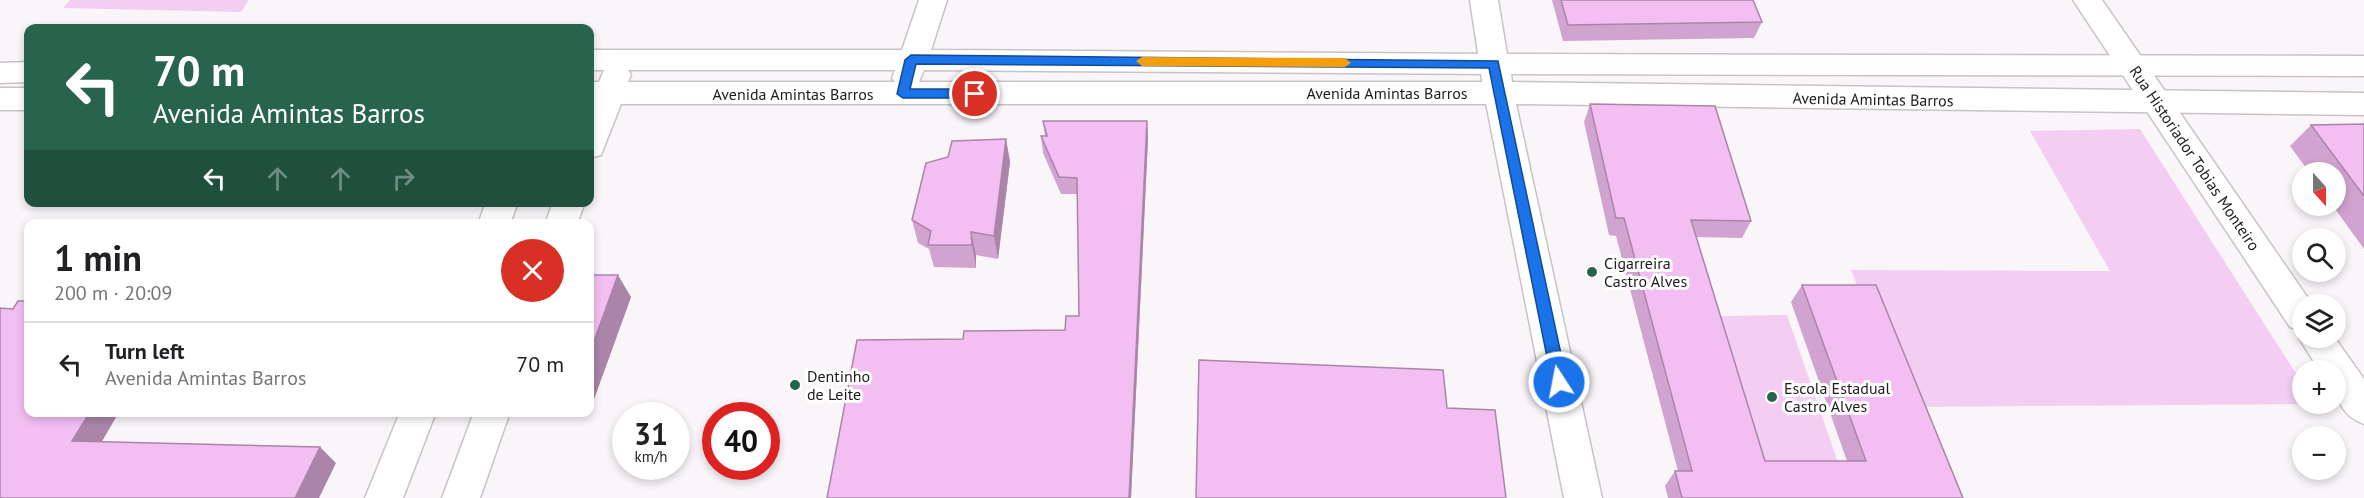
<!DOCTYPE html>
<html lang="en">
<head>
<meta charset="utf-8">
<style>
	:root { --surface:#fff; --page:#f6f6f6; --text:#202124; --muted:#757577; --line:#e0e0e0 }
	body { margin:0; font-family:"PT Sans",sans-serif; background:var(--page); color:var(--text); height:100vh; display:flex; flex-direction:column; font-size:22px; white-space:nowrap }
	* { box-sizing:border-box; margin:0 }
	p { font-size:20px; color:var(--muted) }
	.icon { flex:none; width:33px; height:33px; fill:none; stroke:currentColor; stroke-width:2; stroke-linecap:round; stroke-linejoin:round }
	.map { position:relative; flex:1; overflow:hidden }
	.panel { position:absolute; left:24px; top:219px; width:570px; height:198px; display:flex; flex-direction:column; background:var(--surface); border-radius:12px; box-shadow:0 3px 9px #0003 }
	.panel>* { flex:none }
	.top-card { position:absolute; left:24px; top:24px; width:570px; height:183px; border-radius:12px; box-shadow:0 3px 9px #0003; background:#28634d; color:#fff; overflow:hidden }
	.needle { width:39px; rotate:159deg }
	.buttons { position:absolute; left:2292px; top:162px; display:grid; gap:12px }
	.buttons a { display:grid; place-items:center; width:54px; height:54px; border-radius:50%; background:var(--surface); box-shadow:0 3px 9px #0003; font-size:30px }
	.speed { position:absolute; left:612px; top:402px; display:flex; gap:12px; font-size:30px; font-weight:700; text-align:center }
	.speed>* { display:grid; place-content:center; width:78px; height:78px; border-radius:50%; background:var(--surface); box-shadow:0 3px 9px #0003; line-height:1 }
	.speed small { font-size:15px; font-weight:400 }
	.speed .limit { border:9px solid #d22; background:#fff; color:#111 }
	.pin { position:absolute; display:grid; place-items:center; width:51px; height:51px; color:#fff; margin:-26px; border:3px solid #fff; border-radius:50%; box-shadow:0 2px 6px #0007 }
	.me { position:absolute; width:66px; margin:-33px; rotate:349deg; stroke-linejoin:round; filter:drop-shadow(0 0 4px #0008) }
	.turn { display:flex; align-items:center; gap:21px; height:126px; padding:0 30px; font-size:27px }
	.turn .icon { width:78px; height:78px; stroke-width:2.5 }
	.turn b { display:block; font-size:42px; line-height:51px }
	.lanes { display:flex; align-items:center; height:57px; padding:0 30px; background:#0003; justify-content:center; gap:30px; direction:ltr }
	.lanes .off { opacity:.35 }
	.round { display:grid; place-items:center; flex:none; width:63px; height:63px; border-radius:32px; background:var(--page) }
	.summary { display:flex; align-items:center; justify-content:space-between; height:102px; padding:0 30px }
	h1 { font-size:36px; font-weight:800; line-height:45px }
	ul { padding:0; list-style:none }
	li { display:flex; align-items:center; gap:18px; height:84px; padding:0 30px; border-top:2px solid var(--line) }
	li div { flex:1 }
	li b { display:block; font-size:22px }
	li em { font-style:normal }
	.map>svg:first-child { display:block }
	.green { fill:#f4cdf3 }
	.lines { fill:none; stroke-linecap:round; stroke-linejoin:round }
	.minor-casing { stroke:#c7c3c7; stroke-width:3 }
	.tertiary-casing { stroke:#c7c3c7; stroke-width:3 }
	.minor { fill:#fff; fill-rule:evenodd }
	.tertiary { fill:#fff; fill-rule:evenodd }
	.wall { fill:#d1a3d0 }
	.shaded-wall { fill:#aa85a9 }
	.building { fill:#f3bef2; stroke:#aa85a9; stroke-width:1.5 }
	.route { fill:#1a73e8; stroke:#114b97; stroke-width:1.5 }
	.slow { fill:#f59e0b }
	.poi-dot { fill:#28634d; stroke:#fff; stroke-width:2 }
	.labels { text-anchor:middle; stroke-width:6; stroke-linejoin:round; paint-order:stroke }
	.street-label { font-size:16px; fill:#1d1c1d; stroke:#fff }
	.poi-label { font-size:16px; fill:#1d1c1d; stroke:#fff; text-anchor:start }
</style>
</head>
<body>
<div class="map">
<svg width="2364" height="498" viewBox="0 0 2364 498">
	<rect width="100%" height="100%" fill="#faf5f9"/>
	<g class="green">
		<path d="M70 0H249L241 12 63 8Z"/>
		<path d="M2140 129 2302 383V404H2316L1906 407 1851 270 2110 271 2030 131Z"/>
		<path d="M1787 315 1841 471 1766 472 1719 316Z"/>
	</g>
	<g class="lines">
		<g class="minor-casing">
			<g id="minor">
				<path d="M919 0H947L931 50 1494 54 1504 57 1509 64 1504 71 1494 74 924 70 919 82H1499L1510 85 1514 93 1510 101 1499 104H621L601 155 590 158V82H599L604 70H590V50H902ZM628 70H895L892 78 895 82H628L631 75Z"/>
				<path d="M2073 0H2102L2312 304H2302V338H2335L2364 379V424C2338 414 2336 396 2336 370H2319L2299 338 2302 331 2290 327Z"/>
				<path d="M28 62V82L0 83V63Z"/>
				<rect x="0" y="88" width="28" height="22"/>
				<path d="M486 202H518L510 224H478Z"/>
				<path d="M553 202H585L577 224H545Z"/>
				<path d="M400 412H436L403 498H365Z"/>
				<path d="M474 412H510L480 498H442Z"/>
			</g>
		</g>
		<g class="tertiary-casing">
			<path id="tertiary" d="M1470 0H1498L1507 54 2364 56V76L1511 74 1512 82 2364 93V115L1516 104 1602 498H1564L1484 93Z"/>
		</g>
		<use href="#minor" class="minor"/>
		<use href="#tertiary" class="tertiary"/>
	</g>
	<g class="wall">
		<path d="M1552 0H1753L1762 22 1754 38 1563 41Z"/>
		<path d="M1590 104 1751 221 1742 238 1696 237 1765 461H1847L1791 302 1802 285 1963 498H1668L1665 486 1675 471H1678L1616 236 1609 235 1584 122Z"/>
		<path d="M1043 121H1147L1148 138 1131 498H827L963 339 1065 330 1079 316 1077 194H1061L1043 153 1041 136H1045Z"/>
		<path d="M2364 124V249L2333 206H2336V172H2309L2290 146 2311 125Z"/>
		<path d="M1006 139 1010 162 998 259 976 255V268L934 267 929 249 918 243 912 220 948 157Z"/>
		<path d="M590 275 631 297 594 399H590Z"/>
	</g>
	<g class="shaded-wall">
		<path d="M1147 121 1148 138 1131 498H1129Z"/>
		<path d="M1006 139 1010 162 998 259 994 236Z"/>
		<path d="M971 232 976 255V268L972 245Z"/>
		<path d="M618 275 631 297 594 399 590 392V352Z"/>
		<path d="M90 412H119L93 457 72 441Z"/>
		<path d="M320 447 336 463 319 498H295Z"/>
	</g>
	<g class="building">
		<path d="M1561 0H1753L1762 22 1568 25Z"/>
		<path d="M1590 104 1715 106 1751 221 1691 220 1765 461H1866L1802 285H1876L1963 498H1682L1675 471H1692L1624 218H1616Z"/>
		<path d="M1043 121H1147L1129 498H827L857 340 963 339 964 331 1065 330 1066 316H1079L1077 178 1059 177 1041 136H1047Z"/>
		<path d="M2364 124V196L2311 125Z"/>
		<path d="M1006 139 994 236 971 232 972 245H928L931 231 912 220 926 163 948 157 952 141Z"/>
		<path d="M590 275H618L590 352Z"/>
		<path d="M18 301H28V412H90L72 441 320 447 295 498H0V308L13 309Z"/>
		<path d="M1199 360 1443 370 1447 408 1495 410 1506 498H1196Z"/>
	</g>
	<path class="route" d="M911 55 1498 61 1567 382 1565 386 1559 388 1554 386 1552 382 1489 68 916 64 910 89H975L981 94 975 98H903L897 94 905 60Z"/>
	<path class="slow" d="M1142 57 1345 58 1351 63 1345 67 1142 66 1136 61Z"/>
	<g class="poi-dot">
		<circle cx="1592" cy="272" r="6"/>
		<circle cx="795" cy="385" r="6"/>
		<circle cx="1772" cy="397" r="6"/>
	</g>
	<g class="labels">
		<g class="street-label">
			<text x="1387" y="99">Avenida Amintas Barros</text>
			<text x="793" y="100">Avenida Amintas Barros</text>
			<text transform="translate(1873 99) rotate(1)" y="6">Avenida Amintas Barros</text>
			<text transform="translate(2195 158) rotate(56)" y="6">Rua Historiador Tobias Monteiro</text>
		</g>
		<g class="poi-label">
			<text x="1604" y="269">Cigarreira<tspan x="1604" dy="18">Castro Alves</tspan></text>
			<text x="807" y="382">Dentinho<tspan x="807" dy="18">de Leite</tspan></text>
			<text x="1784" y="394">Escola Estadual<tspan x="1784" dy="18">Castro Alves</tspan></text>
		</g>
	</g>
</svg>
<div class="buttons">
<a><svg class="needle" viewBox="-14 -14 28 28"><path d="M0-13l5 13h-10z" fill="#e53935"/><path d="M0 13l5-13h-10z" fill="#757577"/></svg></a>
<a><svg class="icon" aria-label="search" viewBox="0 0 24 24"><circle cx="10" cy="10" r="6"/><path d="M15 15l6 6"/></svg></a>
<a><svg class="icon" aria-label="layers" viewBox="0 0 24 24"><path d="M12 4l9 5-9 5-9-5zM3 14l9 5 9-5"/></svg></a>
<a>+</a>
<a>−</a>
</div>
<div class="speed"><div>31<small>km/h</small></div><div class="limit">40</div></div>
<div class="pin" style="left:975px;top:94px;background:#d93025"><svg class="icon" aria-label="arrive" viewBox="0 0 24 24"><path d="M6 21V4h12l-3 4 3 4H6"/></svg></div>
<svg class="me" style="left:1559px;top:382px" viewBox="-20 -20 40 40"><circle r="17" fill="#1a73e8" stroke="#fff" stroke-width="3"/><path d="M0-11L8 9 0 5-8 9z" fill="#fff"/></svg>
<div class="top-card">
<div class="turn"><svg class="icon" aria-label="left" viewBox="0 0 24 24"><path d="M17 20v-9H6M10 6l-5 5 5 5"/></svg><div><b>70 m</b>Avenida Amintas Barros</div></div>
<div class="lanes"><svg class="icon" aria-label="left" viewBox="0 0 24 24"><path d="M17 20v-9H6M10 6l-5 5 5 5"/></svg><svg class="icon off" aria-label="ahead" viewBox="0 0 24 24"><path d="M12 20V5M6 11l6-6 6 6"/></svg><svg class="icon off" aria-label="ahead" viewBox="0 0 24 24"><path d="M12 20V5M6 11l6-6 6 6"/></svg><svg class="icon off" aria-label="right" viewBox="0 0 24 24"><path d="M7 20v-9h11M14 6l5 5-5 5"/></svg></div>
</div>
<section class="panel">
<div class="summary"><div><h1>1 min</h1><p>200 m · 20:09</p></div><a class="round" style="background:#d93025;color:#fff"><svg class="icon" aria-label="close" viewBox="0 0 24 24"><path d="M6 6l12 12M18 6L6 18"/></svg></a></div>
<ul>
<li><svg class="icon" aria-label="left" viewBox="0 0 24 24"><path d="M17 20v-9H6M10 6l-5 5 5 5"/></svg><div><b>Turn left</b><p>Avenida Amintas Barros</p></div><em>70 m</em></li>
</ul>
</section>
</div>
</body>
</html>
